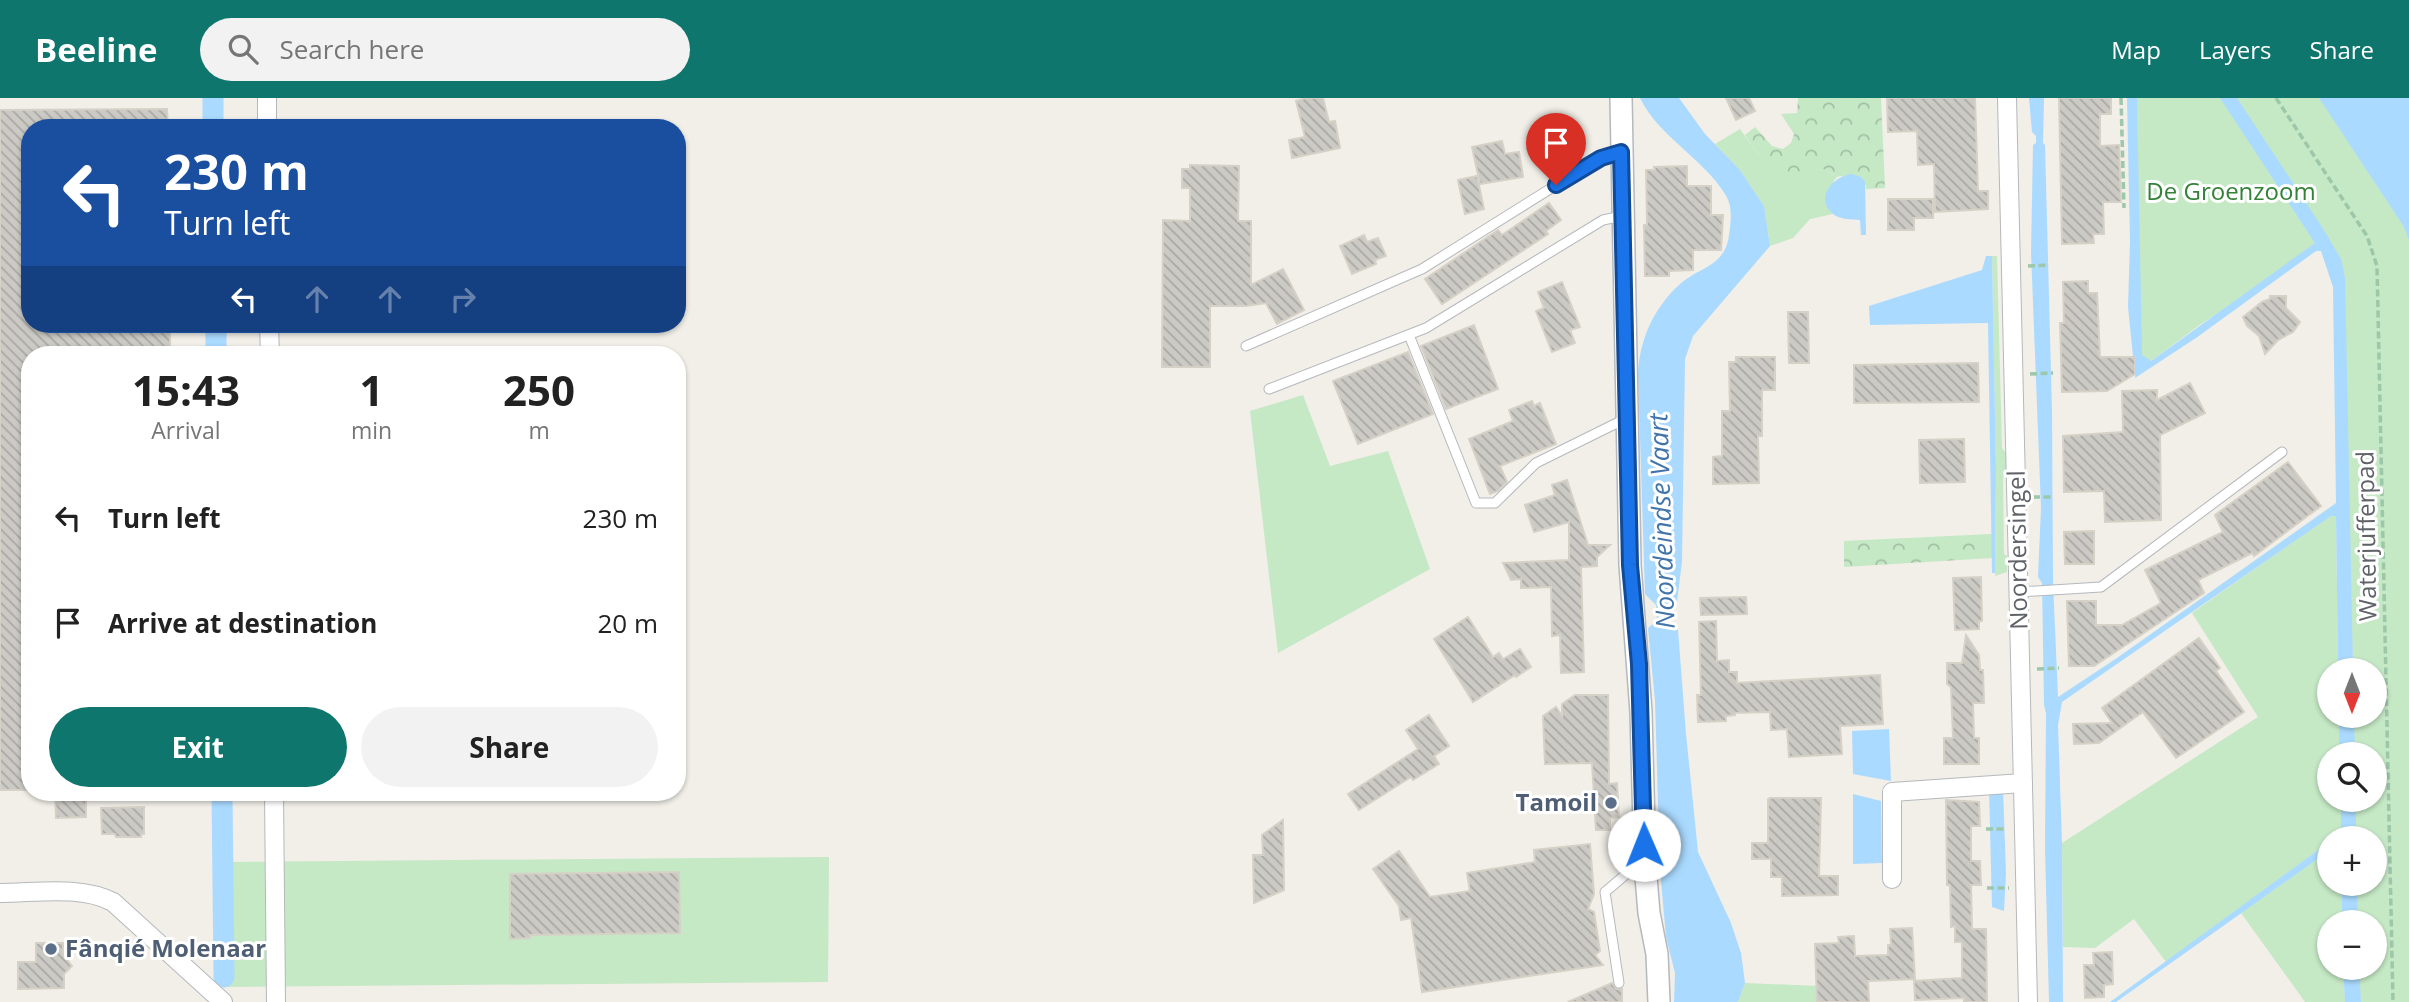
<!DOCTYPE html>
<html lang="en">
<head>
<meta charset="utf-8">
<style>
	:root { --surface:#fff; --page:#f2f2f2; --text:#222; --muted:#767676; --accent:#0f766e }
	body { margin:0; font-family:"Open Sans",sans-serif; background:var(--page); color:var(--text); height:100vh; display:flex; flex-direction:column; font-size:26px; white-space:nowrap }
	* { box-sizing:border-box; margin:0 }
	p { font-size:23px; color:var(--muted) }
	.icon { flex:none; width:38px; height:38px; fill:none; stroke:currentColor; stroke-width:2; stroke-linecap:round; stroke-linejoin:round }
	.map { position:relative; flex:1; overflow:hidden }
	.sheet { position:absolute; left:21px; top:248px; width:665px; height:455px; display:flex; flex-direction:column; background:var(--surface); border-radius:28px; box-shadow:0 2px 5px #0004 }
	.sheet>* { flex:none }
	.banner { position:absolute; left:21px; top:21px; width:665px; height:214px; border-radius:28px; box-shadow:0 2px 5px #0004; background:#1a4fa0; color:#fff; overflow:hidden }
	.needle { width:46px; rotate:180deg }
	.tools { position:absolute; left:2317px; top:560px; display:grid; gap:14px }
	.tools a { display:grid; place-items:center; width:70px; height:70px; border-radius:50%; background:var(--surface); box-shadow:0 2px 5px #0004; font-size:35px }
	.pin { position:absolute; display:grid; place-items:center; width:60px; height:60px; color:#fff; margin:-72px -30px; border-radius:50% 50% 50% 0; rotate:-45deg; box-shadow:0 0 7px #0007 }
	.pin .icon { rotate:45deg }
	.me { position:absolute; width:77px; margin:-38px; rotate:359deg; stroke-linejoin:round; filter:drop-shadow(0 0 5px #0008) }
	.turn { display:flex; align-items:center; gap:24px; height:147px; padding:0 28px; font-size:32px }
	.turn .icon { width:91px; height:91px; stroke-width:2.5 }
	.turn b { display:block; font-size:49px; line-height:60px }
	.lanes { display:flex; align-items:center; height:66px; padding:0 28px; background:#0003; justify-content:center; gap:35px; direction:ltr }
	.lanes .off { opacity:.35 }
	.eta { display:flex; justify-content:space-evenly; align-items:center; height:119px; text-align:center }
	.eta b { font-size:42px; font-weight:700; line-height:49px }
	.cta { display:flex; gap:14px; margin-top:auto; padding:14px 28px }
	.cta a { flex:1; height:80px; border-radius:42px; background:var(--accent); color:#fff; font-size:28px; font-weight:700; line-height:80px; text-align:center }
	.cta a+a { background:var(--page); color:var(--text) }
	ul { padding:0; list-style:none }
	li { display:flex; align-items:center; gap:21px; height:105px; padding:0 28px }
	li div { flex:1 }
	li b { display:block; font-size:26px }
	li em { font-style:normal }
	header { display:flex; align-items:center; gap:42px; box-sizing:border-box; height:98px; padding:0 35px; background:var(--accent); color:#fff }
	header strong { font-size:33px }
	nav { display:flex; gap:38px; margin-inline-start:auto; font-size:24px }
	.search { width:490px; height:63px; background:var(--page); display:flex; align-items:center; gap:18px; box-sizing:border-box; padding:0 24px; border-radius:38px; color:var(--muted); font-size:26px }
	.map>svg:first-child { display:block }
	.green { fill:#c5e8c5 }
	.forest { fill:url(#forest-crowns) }
	.water { fill:#aadaff }
	.lines { fill:none; stroke-linecap:round; stroke-linejoin:round }
	.canal { stroke:#aadaff; stroke-width:21 }
	.building { fill:url(#building-back-hatch); stroke:#d6d1c6; stroke-width:2 }
	.service-casing { stroke:#b5b8bc; stroke-width:11 }
	.minor-casing { stroke:#b5b8bc; stroke-width:20 }
	.tertiary-casing { stroke:#b5b8bc; stroke-width:24 }
	.path { stroke:#9cc7a9; stroke-width:3.5; stroke-dasharray:7 3.5; stroke-linecap:butt }
	.service { stroke:#fff; stroke-width:9 }
	.minor { stroke:#fff; stroke-width:18 }
	.tertiary { stroke:#fff; stroke-width:21 }
	.route-casing { stroke:#114b97; stroke-width:18 }
	.route { stroke:#1a73e8; stroke-width:12 }
	.service-dot { fill:#5c6f8a; stroke:#fff; stroke-width:2.5 }
	.labels { text-anchor:middle; stroke-width:6; stroke-linejoin:round; paint-order:stroke }
	.park-label { font-size:24px; fill:#348238; stroke:#fff }
	.street-label { font-size:24px; fill:#5f6368; stroke:#fff }
	.service-label { font-size:24px; font-weight:bold; fill:#4e5e75; stroke:#fff; text-anchor:end }
	.water-label { font-size:26px; font-style:italic; fill:#4174aa; stroke:#fff }
</style>
</head>
<body>
<header>
<strong>Beeline</strong>
<div class="search"><svg class="icon" aria-label="search" viewBox="0 0 24 24"><circle cx="10" cy="10" r="6"/><path d="M15 15l6 6"/></svg>Search here</div>
<nav><a>Map</a><a>Layers</a><a>Share</a></nav>
</header>
<div class="map">
<svg width="2409" height="904" viewBox="0 0 2409 904">
	<defs>
		<pattern id="forest-crowns" width="20" height="18" patternUnits="userSpaceOnUse" patternTransform="scale(1.75)"><rect width="20" height="18" fill="#c5e8c5"/><path d="M2 6a3 3 0 1 1 6 0M12 15a3 3 0 1 1 6 0" fill="none" stroke="#a3c0a4"/></pattern>
		<pattern id="building-back-hatch" width="6" height="6" patternUnits="userSpaceOnUse" patternTransform="scale(1.75)"><rect width="6" height="6" fill="#cccac5"/><path d="M-1 5l2 2M0 0l6 6M5-1l2 2" fill="none" stroke="#a9a8a4"/></pattern>
	</defs>
	<rect width="100%" height="100%" fill="#f1efe8"/>
	<g class="green">
		<path d="M2137 0H2409V904H2353L2352 870H2375V824H2352L2351 786H2375V740H2350V702H2375V656H2349V618H2375V572H2348L2342 189 2325 147 2198 228 2151 263 2139 267Z"/>
		<path d="M1740 31C1773 77 1771 75 1826 71L1837 79 1834 82 1829 111 1833 116 1810 121 1793 140 1770 148 1764 108 1740 72 1715 46Z"/>
		<path d="M1992 158H1997L2002 350 2011 362V370L2003 379 2004 456 2007 458V474L1995 478 1996 372Z"/>
		<path d="M1303 297 1330 368 1388 353 1430 471 1278 555 1250 313Z"/>
		<path d="M2330 418H2336L2338 572H2329V618H2339V656H2329V702H2341V735L2335 740H2329V744L2166 864 2134 821 2095 850 2063 849 2062 745 2258 619 2192 515Z"/>
		<path d="M2329 753V786H2342V824H2329V870H2343L2345 904H2305L2241 815Z"/>
		<path d="M829 759 828 884 222 889 220 764Z"/>
		<path d="M1745 885 1819 888 1818 904H1738Z"/>
	</g>
	<g class="forest">
		<path d="M1798 0H1881L1885 90 1866 91V87L1841 78 1837 79 1826 71C1776 75 1775 81 1745 37L1755 29 1772 48 1783 51 1791 45 1794 36 1781 16 1797 15Z"/>
		<path d="M1992 436V460L1844 469V443Z"/>
	</g>
	<g class="water">
		<path d="M1640 0H1679L1705 36 1740 72 1764 108 1770 148 1693 238 1685 261 1682 464 1677 503 1667 506V523L1678 532 1686 636 1698 754 1731 825 1741 855 1745 885 1738 904H1674L1675 875 1666 839 1660 772 1655 603 1648 530 1657 523 1656 507 1645 496 1638 277C1639 243 1653 211 1679 187 1700 168 1725 169 1729 137 1731 123 1733 108 1725 96 1702 59 1659 39 1640 0Z"/>
		<path d="M2029 0H2044L2043 45 2045 47 2052 313 2053 485 2058 599 2117 560 2336 405 2333 189 2321 153H2316L2196 240 2135 280 2136 259 2133 258 2128 209 2130 143 2127 0H2137L2142 257 2151 263 2315 145 2220 0H2237L2322 129 2341 161 2345 180 2353 572H2338L2336 418H2331L2062 604 2058 627 2062 745 2063 904H2049L2045 751 2046 615 2044 607 2042 485 2038 479 2041 410 2031 154 2033 47 2036 45V38L2032 34Z"/>
		<path d="M2319 0H2409V142L2404 129 2387 103Z"/>
		<path d="M1852 76 1861 79 1865 84 1866 137H1861L1860 122C1852 121 1840 122 1833 116 1814 100 1833 78 1852 76Z"/>
		<path d="M1986 158H1992L1996 372 1995 475H1992L1988 225 1870 227 1869 208 1982 172Z"/>
		<path d="M2339 618H2354L2355 656H2339Z"/>
		<path d="M1889 631 1891 683 1853 676 1852 633Z"/>
		<path d="M1989 691H2003L2006 775 2004 813 1992 809Z"/>
		<path d="M1853 696 1881 703 1882 765 1853 766Z"/>
		<path d="M2341 702H2356V740H2335L2341 735Z"/>
		<path d="M2329 744V753L2116 904H2110Z"/>
		<path d="M2342 786H2357L2358 824H2342Z"/>
		<path d="M2343 870H2359L2361 904H2345Z"/>
	</g>
	<g class="lines">
		<g class="canal">
			<path d="M213 0V30"/>
			<path d="M216 226V257"/>
			<path d="M222 695 224 879"/>
		</g>
	</g>
	<g class="building">
		<path d="M1306 0H1323L1329 24 1335 23 1340 50 1292 60 1289 42 1305 39 1296 3Z"/>
		<path d="M1726 0H1749L1755 13 1736 22Z"/>
		<path d="M1887 0H1975L1978 93H1988V111L1935 114 1934 66 1918 67 1917 33 1888 34Z"/>
		<path d="M2059 0H2111V16H2100V48L2119 47 2121 104H2103L2104 136H2093L2094 145 2062 146Z"/>
		<path d="M167 11 168 30H30V226H170V257H30V692H0V12Z"/>
		<path d="M1502 43 1505 56 1519 54 1523 79 1480 86 1472 49Z"/>
		<path d="M1190 67 1239 68 1238 123H1251V187L1283 171 1304 212 1277 226 1266 205 1246 208H1210V269H1162L1163 122 1190 123V90H1182V71H1190Z"/>
		<path d="M1687 68V88H1711V117H1723L1721 152H1693V172L1669 173V178H1645L1644 127H1647L1646 72H1655L1654 69Z"/>
		<path d="M1477 78 1484 111 1465 116 1458 82Z"/>
		<path d="M1888 101H1933V120H1914V132H1888Z"/>
		<path d="M1549 105 1561 122 1546 133 1548 136 1442 206 1425 181 1498 132 1502 137Z"/>
		<path d="M1364 137 1367 144 1378 140 1386 158 1375 162 1376 166 1352 176 1340 148Z"/>
		<path d="M2088 183V195H2097L2100 259H2135V276L2107 293 2062 294 2060 225H2064L2063 184Z"/>
		<path d="M1562 184 1580 229 1570 232 1575 245 1552 254 1536 213 1544 210 1538 194Z"/>
		<path d="M2270 198H2286V210L2300 224 2293 234 2278 242 2265 256 2259 238 2247 228 2243 219 2262 204 2270 201Z"/>
		<path d="M1788 214H1808L1809 265H1789Z"/>
		<path d="M1474 227 1498 291 1446 311 1421 248Z"/>
		<path d="M1408 254 1433 316 1358 346 1333 283Z"/>
		<path d="M1736 259H1775V292H1762V338H1758L1759 385 1713 386V359L1722 358V313H1730L1729 264H1736Z"/>
		<path d="M1978 265 1979 304 1854 305V267Z"/>
		<path d="M2190 285 2205 315 2160 337 2161 422 2105 424 2104 393 2064 394 2063 338 2123 334 2122 293 2157 292V302Z"/>
		<path d="M1532 303 1534 308 1540 305 1556 346 1500 368 1507 384 1498 393 1490 396 1469 341 1513 323 1509 312Z"/>
		<path d="M1964 341 1965 384 1920 385 1919 342Z"/>
		<path d="M2288 364 2321 408 2254 458 2252 455 2198 482 2204 495 2094 568H2069L2067 503H2096V527H2122L2161 505 2145 472 2223 434 2215 417Z"/>
		<path d="M1567 382 1588 447H1610L1597 459V468L1581 469 1584 574 1561 575 1560 537 1552 538 1551 489 1521 490V481L1511 482 1503 465 1569 462V424L1534 434 1525 407 1555 397 1552 387Z"/>
		<path d="M2094 433V466H2065L2064 434Z"/>
		<path d="M1981 479 1982 523H1979V531L1955 532 1953 480Z"/>
		<path d="M1746 499 1747 516 1701 517 1700 500Z"/>
		<path d="M1468 519 1493 559 1499 555 1503 561 1520 551 1531 569 1516 579 1515 577 1473 604 1434 541Z"/>
		<path d="M1716 523 1717 563 1729 562V574H1737V585L1880 577 1883 626 1840 628 1842 656 1789 659 1787 631 1771 632 1770 614 1735 615V617L1726 618V623L1698 624 1697 597H1701L1699 524Z"/>
		<path d="M1966 537 1979 557 1980 572H1983L1984 605H1973L1974 640H1979V666H1944V640H1953L1951 589 1947 586V565H1962Z"/>
		<path d="M2199 540 2220 570 2216 573 2244 614 2176 660 2143 614 2099 645 2074 646 2073 626 2112 625 2102 610Z"/>
		<path d="M1575 597H1608L1609 686 1617 685 1619 719 1610 720V732H1596L1592 665 1545 666 1543 618 1556 609 1562 618V606Z"/>
		<path d="M1429 617 1449 648 1434 658 1439 666 1413 682 1411 679 1359 712 1348 696 1418 651 1406 632Z"/>
		<path d="M55 695H86V719L56 720Z"/>
		<path d="M1770 700H1821L1819 778H1838V797L1782 798V779H1771V761H1752V745H1768V701Z"/>
		<path d="M1946 702 1979 704 1980 728H1971V763H1980L1981 787H1971L1972 831H1986L1987 904H1964V900L1915 902 1914 883 1962 880V844H1955V828L1951 829 1950 787H1947Z"/>
		<path d="M144 709V736H141V739H116L115 736H102L101 710Z"/>
		<path d="M1283 722 1284 792 1254 805 1253 757H1263L1262 737Z"/>
		<path d="M1590 746 1594 796 1588 811 1594 814 1600 853 1595 857 1603 867 1422 894 1411 820 1401 822 1399 808 1373 771 1399 753 1430 799 1470 793 1467 775 1535 764 1534 752Z"/>
		<path d="M679 774 680 835 530 837V840L510 841V776Z"/>
		<path d="M1912 830 1915 881 1868 883 1869 904H1817L1815 846 1839 845 1838 839 1854 838 1855 858 1888 857V847H1891L1890 831Z"/>
		<path d="M36 845H63V857L72 868 64 876V890L18 891V864H36Z"/>
		<path d="M2112 854 2113 886 2104 887V899L2085 900 2084 867H2094L2093 855Z"/>
		<path d="M1612 885 1616 891H1622V904H1568Z"/>
	</g>
	<g class="lines">
		<g class="service-casing">
			<g id="service">
				<path d="M1409 237 1476 405H1495L1536 365 1625 321"/>
				<path d="M1246 248 1422 171 1601 59 1621 54"/>
				<path d="M1269 291 1426 230 1603 122 1622 118"/>
				<path d="M2019 494 2101 489 2282 354"/>
				<path d="M1619 885 1605 794 1631 772 1643 767"/>
			</g>
		</g>
		<g class="minor-casing">
			<g id="minor">
				<path d="M267 0V30"/>
				<path d="M2007 0 2028 904"/>
				<path d="M269 226 270 257"/>
				<path d="M274 695 276 904"/>
				<path d="M1892 781V694L2023 685"/>
				<path d="M0 795C36 795 80 787 113 804L223 904"/>
			</g>
		</g>
		<g class="tertiary-casing">
			<path id="tertiary" d="M1621 0 1630 467 1641 614 1645 767 1649 815 1657 856 1659 904"/>
		</g>
		<g class="path">
			<path d="M2121 0 2124 110"/>
			<path d="M2276 0 2359 126 2367 138 2377 168 2393 904"/>
			<path d="M2028 168 2049 167"/>
			<path d="M2030 276 2053 275"/>
			<path d="M2033 399H2053"/>
			<path d="M2037 571 2059 570"/>
			<path d="M1986 731H2005"/>
			<path d="M1987 790H2009"/>
		</g>
		<use href="#service" class="service"/>
		<use href="#minor" class="minor"/>
		<use href="#tertiary" class="tertiary"/>
	</g>
	<g class="lines">
		<g class="route-casing">
			<path id="route" d="M1556 87 1601 60 1621 54 1630 467 1639 566 1644 747"/>
		</g>
		<use href="#route" class="route"/>
	</g>
	<g class="service-dot">
		<circle cx="1611" cy="705" r="7"/>
		<circle cx="51" cy="851" r="7"/>
	</g>
	<g class="labels">
		<g class="park-label">
			<text x="2231" y="102">De Groenzoom</text>
		</g>
		<g class="street-label">
			<text transform="translate(2367 438) rotate(-91)" y="8">Waterjufferpad</text>
			<text transform="translate(2018 452) rotate(-91)" y="8">Noordersingel</text>
		</g>
		<g class="service-label">
			<text x="1597" y="713">Tamoil</text>
			<text x="65" y="859" text-anchor="start">Fânqié Molenaar</text>
		</g>
		<g class="water-label">
			<text transform="translate(1662 423) rotate(-92)" y="9">Noordeindse Vaart</text>
		</g>
	</g>
</svg>
<div class="tools">
<a><svg class="needle" viewBox="-14 -14 28 28"><path d="M0-13l5 13h-10z" fill="#e53935"/><path d="M0 13l5-13h-10z" fill="#767676"/></svg></a>
<a><svg class="icon" aria-label="search" viewBox="0 0 24 24"><circle cx="10" cy="10" r="6"/><path d="M15 15l6 6"/></svg></a>
<a>+</a>
<a>−</a>
</div>
<div class="pin" style="left:1556px;top:87px;background:#d93025"><svg class="icon" aria-label="arrive" viewBox="0 0 24 24"><path d="M6 21V4h12l-3 4 3 4H6"/></svg></div>
<svg class="me" style="left:1644px;top:747px" viewBox="-20 -20 40 40"><circle r="19" fill="#fff"/><path d="M0-13L10 11 0 6-10 11z" fill="#1a73e8"/></svg>
<div class="banner">
<div class="turn"><svg class="icon" aria-label="left" viewBox="0 0 24 24"><path d="M17 20v-9H6M10 6l-5 5 5 5"/></svg><div><b>230 m</b>Turn left</div></div>
<div class="lanes"><svg class="icon" aria-label="left" viewBox="0 0 24 24"><path d="M17 20v-9H6M10 6l-5 5 5 5"/></svg><svg class="icon off" aria-label="ahead" viewBox="0 0 24 24"><path d="M12 20V5M6 11l6-6 6 6"/></svg><svg class="icon off" aria-label="ahead" viewBox="0 0 24 24"><path d="M12 20V5M6 11l6-6 6 6"/></svg><svg class="icon off" aria-label="right" viewBox="0 0 24 24"><path d="M7 20v-9h11M14 6l5 5-5 5"/></svg></div>
</div>
<section class="sheet">
<div class="eta">
<div><b>15:43</b><p>Arrival</p></div>
<div><b>1</b><p>min</p></div>
<div><b>250</b><p>m</p></div>
</div>
<ul>
<li><svg class="icon" aria-label="left" viewBox="0 0 24 24"><path d="M17 20v-9H6M10 6l-5 5 5 5"/></svg><div><b>Turn left</b></div><em>230 m</em></li>
<li><svg class="icon" aria-label="arrive" viewBox="0 0 24 24"><path d="M6 21V4h12l-3 4 3 4H6"/></svg><div><b>Arrive at destination</b></div><em>20 m</em></li>
</ul>
<div class="cta"><a>Exit</a><a>Share</a></div>
</section>
</div>
</body>
</html>
